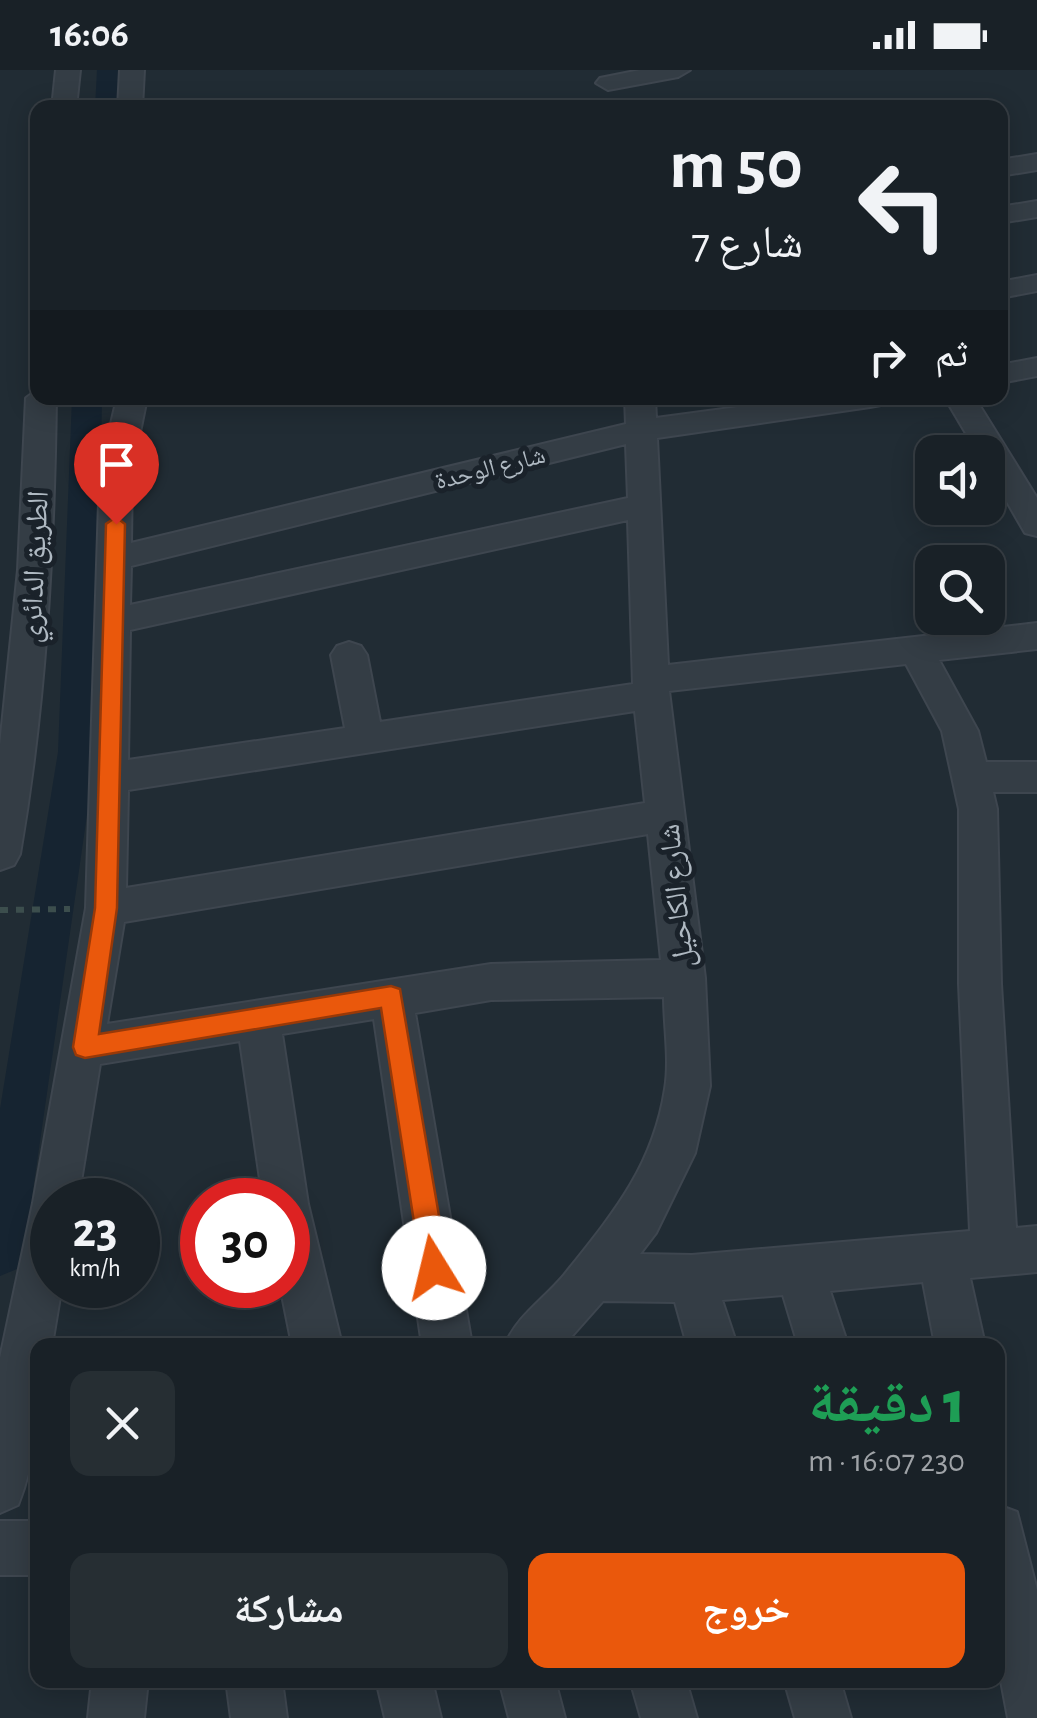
<!DOCTYPE html>
<html lang="ar">
<head>
<meta charset="utf-8">
<style>
	:root { --surface:#192127; --page:#262e33; --text:#f1f3f6; --muted:#9fa3a7; --line:#373e44; --accent:#ea580c }
	body { margin:0; font-family:"Alegreya Sans","Noto Naskh Arabic",sans-serif; background:var(--page); color:var(--text); direction:rtl; height:100vh; display:flex; flex-direction:column; font-size:38px; white-space:nowrap }
	* { box-sizing:border-box; margin:0 }
	p { font-size:32px; color:var(--muted) }
	.icon { flex:none; width:55px; height:55px; fill:none; stroke:currentColor; stroke-width:2; stroke-linecap:round; stroke-linejoin:round }
	.map { position:relative; flex:1; overflow:hidden; direction:ltr }
	.drawer { position:absolute; left:30px; top:1268px; width:975px; height:350px; display:flex; flex-direction:column; background:var(--surface); border-radius:20px; box-shadow:0 5px 25px #0003,0 0 0 2px var(--line); direction:rtl }
	.drawer>* { flex:none }
	.top-card { position:absolute; left:30px; top:30px; width:978px; height:305px; border-radius:20px; box-shadow:0 5px 25px #0003,0 0 0 2px var(--line); direction:rtl; background:#192127; color:var(--text); overflow:hidden }
	.controls { position:absolute; left:915px; top:365px; display:grid; gap:20px }
	.controls a { display:grid; place-items:center; width:90px; height:90px; border-radius:20px; background:var(--surface); box-shadow:0 5px 25px #0003,0 0 0 2px var(--line); font-size:50px }
	.speed { position:absolute; left:30px; top:1108px; display:flex; gap:20px; font-size:50px; font-weight:700; text-align:center }
	.speed>* { display:grid; place-content:center; width:130px; height:130px; border-radius:50%; background:var(--surface); box-shadow:0 5px 25px #0003,0 0 0 2px var(--line); line-height:1 }
	.speed small { font-size:25px; font-weight:400 }
	.speed .limit { border:15px solid #d22; background:#fff; color:#111 }
	.pin { position:absolute; display:grid; place-items:center; width:85px; height:85px; color:#fff; margin:-102px -42px; border-radius:50% 50% 50% 0; rotate:-45deg; box-shadow:0 0 10px #0007 }
	.pin .icon { rotate:45deg }
	.me { position:absolute; width:110px; margin:-55px; rotate:351deg; stroke-linejoin:round; filter:drop-shadow(0 0 8px #0008) }
	.turn { display:flex; align-items:center; gap:35px; height:210px; padding:0 40px; font-size:45px }
	.turn .icon { width:130px; height:130px; stroke-width:2.5 }
	.turn b { display:block; font-size:70px; line-height:85px }
	.then { display:flex; align-items:center; height:95px; padding:0 40px; background:#0003; gap:20px; font-size:38px }
	.round { display:grid; place-items:center; flex:none; width:105px; height:105px; border-radius:20px; background:var(--page) }
	.overview { display:flex; align-items:center; justify-content:space-between; height:170px; padding:0 40px }
	h1 { font-size:60px; font-weight:800; line-height:75px; color:#1e9e55 }
	.primary-button { display:flex; gap:20px; margin-top:auto; padding:20px 40px }
	.primary-button a { flex:1; height:115px; border-radius:20px; background:var(--accent); color:#fff; font-size:40px; font-weight:800; line-height:115px; text-align:center }
	.primary-button a+a { background:var(--page); color:var(--text) }
	.status { display:flex; justify-content:space-between; align-items:center; height:70px; padding:0 50px; background:var(--surface); direction:ltr }
	.status svg { height:28px; fill:currentColor }
	.map>svg:first-child { display:block }
	.lines { fill:none; stroke-linecap:round; stroke-linejoin:round }
	.canal { fill:#162431; fill-rule:evenodd }
	.minor-casing { stroke:#3e464f; stroke-width:4 }
	.path { stroke:#3c4e4d; stroke-width:6; stroke-dasharray:8 8; stroke-linecap:butt }
	.minor { fill:#343d45; fill-rule:evenodd }
	.route { fill:#ea580c; stroke:#983908; stroke-width:2.5 }
	.labels { text-anchor:middle; stroke-width:10; stroke-linejoin:round; paint-order:stroke }
	.far-street-label { font-size:25px; fill:#afb9c2; stroke:#1a222a }
	.street-label { font-size:30px; fill:#afb9c2; stroke:#1a222a }
</style>
</head>
<body>
<div class="status"><b>16:06</b><svg viewBox="0 0 49 12"><path d="M0 12V9h3v3zM5 12V6h3v6zM10 12V3h3v9zM15 12V0h3v12zM26 1h20v11H26zM47 4h2v5h-2z"/></svg></div>
<div class="map">
<svg width="1037" height="1648" viewBox="0 0 1037 1648">
	<rect width="100%" height="100%" fill="#212c34"/>
	<g class="lines">
		<g class="canal">
			<path d="M97 0H121L119 38H95Z"/>
			<path d="M72 328H102L96 682 24 1183 17 1199 0 1206V1039L58 682Z"/>
		</g>
		<g class="minor-casing">
			<g id="minor">
				<path d="M56 0H80L76 38H52Z"/>
				<path d="M120 0H144L142 38H118Z"/>
				<path d="M640 0H690L678 7 608 20 596 13 600 8Z"/>
				<path d="M1037 84V100L1000 106V90Z"/>
				<path d="M1037 131V147L1000 153V137Z"/>
				<path d="M1037 205V221L1000 228V212Z"/>
				<path d="M1037 288V306L1000 313V295Z"/>
				<path d="M38 319V328H56C54 481 46 633 20 784L14 795 0 800V675L18 500 26 328Z"/>
				<path d="M117 328H147L132 401 131 473 626 354 625 328H655L656 348 805 328H885L881 335 870 337 657 368 668 595 1037 553V579L939 590 978 661 986 692H1037V722H993L997 739 1001 914 1016 1158 1037 1156V1202L970 1208 985 1275H935L923 1212 830 1221 848 1275H798L783 1225 722 1230 737 1275H687L675 1232 603 1231 564 1275H505C517 1246 544 1229 564 1205 612 1145 653 1097 665 1019 670 990 664 956 664 927L491 930 415 943 472 1275H422L374 949 282 964 308 1134 342 1275H292L280 1215H288V1130H263L240 971 100 994 78 1130H52V1215H62L52 1275H38C38 1329 39 1384 18 1435L0 1443V1288L33 1133 86 838 100 401ZM626 374 628 428 130 535 131 496ZM628 450 633 614 380 652 367 585 361 576 349 572 337 576 331 585 345 658 128 690 130 560ZM906 594 942 661 959 739V914L970 1161 692 1185 640 1184 656 1163 695 1083 710 1016 705 908 669 621ZM635 641 645 733 126 818 128 720ZM648 764 661 890 491 894 107 954 124 852Z"/>
				<path d="M945 328H975L1037 428V466L1025 463 988 399V382H977Z"/>
				<path d="M998 1435 1017 1442 1037 1520V1648H1008L998 1595Z"/>
				<rect x="0" y="1451" width="38" height="54"/>
				<path d="M92 1610H148L144 1648H88Z"/>
				<path d="M226 1610H282L287 1648H231Z"/>
				<path d="M376 1610H432L441 1648H385Z"/>
				<path d="M499 1610H555L565 1648H509Z"/>
				<path d="M630 1610H686L697 1648H641Z"/>
				<path d="M784 1610H840L851 1648H795Z"/>
			</g>
		</g>
		<path class="path" d="M0 840 70 839"/>
		<use href="#minor" class="minor"/>
	</g>
	<path class="route" d="M116 447 125 454 117 838 99 964 391 916 400 919 448 1198 444 1207 434 1211 425 1207 421 1198 381 938 85 988 76 985 73 977 95 838 106 454Z"/>
	<g class="labels">
		<g class="far-street-label">
			<text transform="translate(490 397) rotate(-14)" y="9">شارع الوحدة</text>
		</g>
		<g class="street-label">
			<text transform="translate(34 497) rotate(-87)" y="10">الطريق الدائري</text>
			<text transform="translate(676 826) rotate(-96)" y="10">شارع الكاحيل</text>
		</g>
	</g>
</svg>
<div class="controls">
<a><svg class="icon" aria-label="sound" viewBox="0 0 24 24"><path d="M4 9h4l5-4v14l-5-4H4zM17 9q2 3 0 6"/></svg></a>
<a><svg class="icon" aria-label="search" viewBox="0 0 24 24"><circle cx="10" cy="10" r="6"/><path d="M15 15l6 6"/></svg></a>
</div>
<div class="speed"><div>23<small>km/h</small></div><div class="limit">30</div></div>
<div class="pin" style="left:116px;top:454px;background:#d93025"><svg class="icon" aria-label="arrive" viewBox="0 0 24 24"><path d="M6 21V4h12l-3 4 3 4H6"/></svg></div>
<svg class="me" style="left:434px;top:1198px" viewBox="-20 -20 40 40"><circle r="19" fill="#fff"/><path d="M0-13L10 11 0 6-10 11z" fill="#ea580c"/></svg>
<div class="top-card">
<div class="turn"><svg class="icon" aria-label="left" viewBox="0 0 24 24"><path d="M17 20v-9H6M10 6l-5 5 5 5"/></svg><div><b>50 m</b>شارع 7</div></div>
<div class="then">ثم<svg class="icon" aria-label="right" viewBox="0 0 24 24"><path d="M7 20v-9h11M14 6l5 5-5 5"/></svg></div>
</div>
<section class="drawer">
<div class="overview"><div><h1>1 دقيقة</h1><p>230 m · 16:07</p></div><a class="round"><svg class="icon" aria-label="close" viewBox="0 0 24 24"><path d="M6 6l12 12M18 6L6 18"/></svg></a></div>
<div class="primary-button"><a>خروج</a><a>مشاركة</a></div>
</section>
</div>
</body>
</html>
